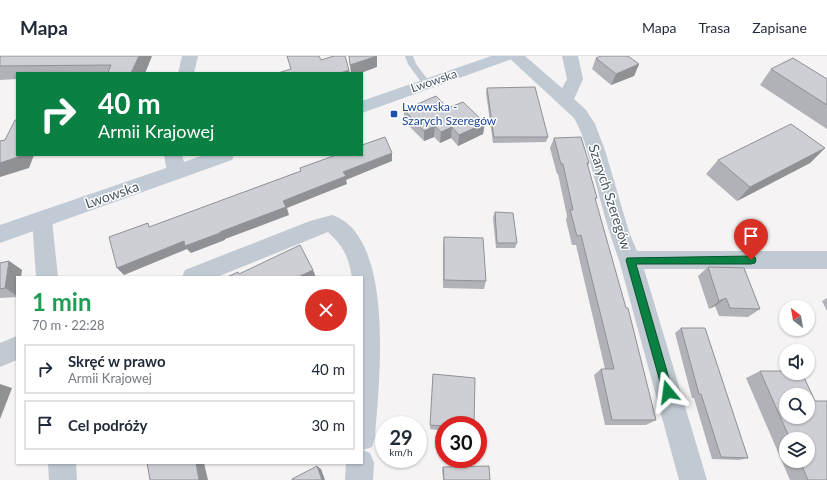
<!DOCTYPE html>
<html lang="pl">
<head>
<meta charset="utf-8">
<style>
	:root { --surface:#fff; --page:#f6f6f7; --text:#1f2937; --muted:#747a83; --line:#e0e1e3 }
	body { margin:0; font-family:Lato,sans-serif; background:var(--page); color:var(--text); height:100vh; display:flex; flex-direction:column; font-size:15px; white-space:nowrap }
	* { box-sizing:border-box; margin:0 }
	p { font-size:13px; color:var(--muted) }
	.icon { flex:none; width:22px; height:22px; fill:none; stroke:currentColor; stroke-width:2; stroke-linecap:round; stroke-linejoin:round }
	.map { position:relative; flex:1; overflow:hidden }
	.sheet { position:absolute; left:16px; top:220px; width:347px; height:188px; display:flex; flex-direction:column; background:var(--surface); border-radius:0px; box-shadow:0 1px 3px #0004 }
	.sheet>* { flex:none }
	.guide { position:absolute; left:16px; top:16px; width:347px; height:84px; border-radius:0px; box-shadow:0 1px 3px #0004; background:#0b8043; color:#fff; overflow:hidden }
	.needle { width:26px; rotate:329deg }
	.tools { position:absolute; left:779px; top:244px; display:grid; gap:8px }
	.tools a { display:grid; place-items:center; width:36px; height:36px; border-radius:50%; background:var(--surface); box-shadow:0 1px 3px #0004; font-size:20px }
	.speed { position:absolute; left:375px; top:360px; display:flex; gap:8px; font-size:20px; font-weight:700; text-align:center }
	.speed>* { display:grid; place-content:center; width:52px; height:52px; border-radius:50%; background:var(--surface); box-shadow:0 1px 3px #0004; line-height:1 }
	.speed small { font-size:10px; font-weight:400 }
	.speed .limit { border:6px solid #d22; background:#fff; color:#111 }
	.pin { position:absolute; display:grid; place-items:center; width:34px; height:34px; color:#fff; margin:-41px -17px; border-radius:50% 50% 50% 0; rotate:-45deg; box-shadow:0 0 4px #0007 }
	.pin .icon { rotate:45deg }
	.me { position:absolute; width:44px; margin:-22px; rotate:344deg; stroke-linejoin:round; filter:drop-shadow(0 0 3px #0008) }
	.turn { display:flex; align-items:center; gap:14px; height:84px; padding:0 16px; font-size:18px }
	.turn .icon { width:52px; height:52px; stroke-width:2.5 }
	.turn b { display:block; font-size:28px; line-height:34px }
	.round { display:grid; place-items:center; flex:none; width:42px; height:42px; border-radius:21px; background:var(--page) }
	.head { display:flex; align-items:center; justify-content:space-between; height:68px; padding:0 16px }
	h1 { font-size:24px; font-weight:700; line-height:30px; color:#1e9e55 }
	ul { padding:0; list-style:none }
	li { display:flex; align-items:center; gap:12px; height:50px; margin:0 8px 6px; padding:0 8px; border:2px solid var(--line); border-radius:0px }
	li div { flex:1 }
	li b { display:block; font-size:15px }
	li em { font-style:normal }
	header { display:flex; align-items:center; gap:24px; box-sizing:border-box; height:56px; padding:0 20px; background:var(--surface); border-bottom:1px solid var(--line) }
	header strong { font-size:19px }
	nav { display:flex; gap:22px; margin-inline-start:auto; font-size:14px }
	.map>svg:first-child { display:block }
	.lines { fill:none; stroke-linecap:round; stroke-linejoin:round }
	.lane { fill:#c1cad2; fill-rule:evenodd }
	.street { fill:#c1cad2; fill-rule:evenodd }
	.secondary { fill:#c1cbd6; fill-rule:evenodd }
	.wall { fill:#b0b2b7; fill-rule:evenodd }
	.shaded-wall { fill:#909195 }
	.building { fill:#cdcfd5; stroke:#909195; fill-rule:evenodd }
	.route { fill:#0b8043; stroke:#07532c }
	.transit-dot { fill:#1a4fb4; stroke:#fff; stroke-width:1.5 }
	.labels { text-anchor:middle; stroke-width:3; stroke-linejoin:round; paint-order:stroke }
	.far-street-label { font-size:12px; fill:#4a5661; stroke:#fff }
	.far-transit-label { font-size:12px; fill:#164399; stroke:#fff; text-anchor:start }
	.street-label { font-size:14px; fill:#4a5661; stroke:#fff }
</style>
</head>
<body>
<header>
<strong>Mapa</strong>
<nav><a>Mapa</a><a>Trasa</a><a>Zapisane</a></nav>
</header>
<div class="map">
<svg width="827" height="424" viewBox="0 0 827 424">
	<rect width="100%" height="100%" fill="#f5f3f3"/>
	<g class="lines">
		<path class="lane" d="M405 0H413L416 8 431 28 430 30H424L408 8Z"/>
		<g class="street">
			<path d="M182 0H198L194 17H178Z"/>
			<path d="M507 0H525L562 32 567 23 562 0H578L583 23 574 43 586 54 595 68 605 94 629 176 637 195H827V213H644L707 424H679L619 204C609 178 602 151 595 124 589 103 585 81 574 62Z"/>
			<path d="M164 99H182L187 116 184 121 177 123 170 121 167 116Z"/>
			<path d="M42 156 49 158 52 164 58 221H36L32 164 35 158Z"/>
			<path d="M332 159C396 180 379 328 375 381L372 391 363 394 370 397 374 407 373 424H345L346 407H362V221H352C348 200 344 191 328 176L217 221H182L185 214 310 165Z"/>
			<path d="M17 280V304L0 311V287Z"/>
			<path d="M48 407H76L77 424H49Z"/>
		</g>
		<g class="secondary">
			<path d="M491 0H514L512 3 362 57V45Z"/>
			<path d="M204 99H234L232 104 0 187V169Z"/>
		</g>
	</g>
	<g class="wall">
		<path d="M0 0H152L145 17H17V23L0 24Z"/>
		<path d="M596 2 639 8 634 20 611 29 592 13Z"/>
		<path d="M771 13 827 23V73L760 29Z"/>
		<path d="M487 32 548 81 546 86 493 87 486 37Z"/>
		<path d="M448 52 485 67 483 78 458 90 451 82 440 87 434 81 424 85 404 65V54Z"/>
		<path d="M554 82 589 107 588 110 597 142 595 145 656 364 646 369H605L594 319 601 313H605L576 189H572L566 164 567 160 558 118H557L550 92Z"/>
		<path d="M825 92 810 107 737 145 706 118 718 104Z"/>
		<path d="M495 156 517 187 515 192H496L493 162Z"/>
		<path d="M444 181 486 225 484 233 443 232V190Z"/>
		<path d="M9 205 22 214 17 221V241L0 242V207Z"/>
		<path d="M708 211 760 253 748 261 719 260 715 250 709 253 698 220Z"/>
		<path d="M827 242V255L822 245Z"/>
		<path d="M681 272 748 402 739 404 712 403 694 342H692L675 277Z"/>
		<path d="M760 315 815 345 827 424H790L746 322ZM786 383H808V405H786Z"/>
		<path d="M433 318 444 369V375L430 373Z"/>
		<path d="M443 411 490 424H443L442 414Z"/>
	</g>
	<g class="shaded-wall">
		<path d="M139 0H152L145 17H131Z"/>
		<path d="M377 0V11L361 17H351L350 9Z"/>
		<path d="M639 8 634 20 611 29 616 18Z"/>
		<path d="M349 14 350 17H340Z"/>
		<path d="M485 67 483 78 458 90 459 79Z"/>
		<path d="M435 70 434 81 424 85V75Z"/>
		<path d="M452 71 451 82 440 87 441 76Z"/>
		<path d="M825 92 810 107 737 145 750 131Z"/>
		<path d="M392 97V105L346 124 347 128 287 152 289 159 225 183V184L191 197 187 193 124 219 117 212 283 145 343 116Z"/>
		<path d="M19 99H34L29 112 0 121V107Z"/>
		<path d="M9 205 22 214 21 221H17V240L5 232Z"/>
		<path d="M313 214 316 221H298Z"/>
		<path d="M726 242 715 250 709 253 719 245Z"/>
		<path d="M0 328 12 332 0 363Z"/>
		<path d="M196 407H204L208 424H199Z"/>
		<path d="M317 410 321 413 325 424H322Z"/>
	</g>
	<g class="building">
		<path d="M0 0H139L131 17H108L111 9 0 10Z"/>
		<path d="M287 0H319L321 4 334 0H345L349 14 340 17H278L291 13Z"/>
		<path d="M349 0H377L350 9Z"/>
		<path d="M601 0H628L639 8 616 18 596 2Z"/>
		<path d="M793 2 827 23V49L771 13Z"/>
		<path d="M535 31 548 81H494L487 32Z"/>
		<path d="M436 40 448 52 463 46 485 67 459 79 452 71 441 76 435 70 424 75 404 54Z"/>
		<path d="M15 64H17V99H19L18 101 0 107V85L5 84Z"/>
		<path d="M791 68 825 92 750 131 718 104Z"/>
		<path d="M385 81 392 97 343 116 346 120 283 145 286 151 220 176V177L185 190 184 185 117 212 109 181 148 167 149 171 301 115 300 112 336 99H362V89Z"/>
		<path d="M581 81 589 107H587L597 142H595L626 252H628L656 364H612L601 313H614L581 179 577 180 570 154H573L563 108H561L554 82Z"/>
		<path d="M495 156 513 157 517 187H497Z"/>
		<path d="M444 181 483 182 486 225 444 224Z"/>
		<path d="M300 189 313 214 298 221H227L238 216 239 218Z"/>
		<path d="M9 205 5 232 0 233V207Z"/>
		<path d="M708 211 744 212 760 253 730 252 726 242 719 245Z"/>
		<path d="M681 272H705L748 402 721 401 701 338H699Z"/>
		<path d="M760 315H786V317H802L815 345H827V424H808L800 405H808V383H790ZM786 339H808V361H786Z"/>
		<path d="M433 318 475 322 474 369H444V370L430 369Z"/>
		<path d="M147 407H196L199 424H150Z"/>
		<path d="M317 410 322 424H292V423Z"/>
		<path d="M489 410 490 424H444L443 411Z"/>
	</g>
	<path class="route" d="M751 200 755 201 756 204 755 207 751 208H636L673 336 672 340 668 342 664 340 626 204 627 202Z"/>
	<rect class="transit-dot" x="390" y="54" width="8" height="8" rx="2"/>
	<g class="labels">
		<g class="far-street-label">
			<text transform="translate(434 25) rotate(-19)" y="4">Lwowska</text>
		</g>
		<g class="far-transit-label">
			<text x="402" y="55">Lwowska -<tspan x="402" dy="14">Szarych Szeregów</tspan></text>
		</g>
		<g class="street-label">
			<text transform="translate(112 139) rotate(-19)" y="5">Lwowska</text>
			<text transform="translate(610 141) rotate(72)" y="5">Szarych Szeregów</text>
		</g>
	</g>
</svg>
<div class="tools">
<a><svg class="needle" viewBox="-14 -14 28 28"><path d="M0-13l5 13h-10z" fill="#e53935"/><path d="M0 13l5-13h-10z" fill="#747a83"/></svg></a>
<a><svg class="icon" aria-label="sound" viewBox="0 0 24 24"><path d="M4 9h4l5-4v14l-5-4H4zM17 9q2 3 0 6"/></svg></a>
<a><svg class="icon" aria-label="search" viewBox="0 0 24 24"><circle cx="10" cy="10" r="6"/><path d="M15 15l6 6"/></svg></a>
<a><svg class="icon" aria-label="layers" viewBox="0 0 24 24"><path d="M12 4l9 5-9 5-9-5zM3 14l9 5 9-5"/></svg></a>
</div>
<div class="speed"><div>29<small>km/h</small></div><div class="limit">30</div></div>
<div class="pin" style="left:751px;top:204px;background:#d93025"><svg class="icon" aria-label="arrive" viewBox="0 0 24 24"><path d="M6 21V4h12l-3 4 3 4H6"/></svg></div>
<svg class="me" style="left:668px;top:336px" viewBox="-20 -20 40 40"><path d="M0-17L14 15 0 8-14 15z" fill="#0b8043" stroke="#fff" stroke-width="4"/></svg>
<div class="guide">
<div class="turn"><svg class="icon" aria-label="right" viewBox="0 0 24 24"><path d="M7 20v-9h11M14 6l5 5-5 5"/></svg><div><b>40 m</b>Armii Krajowej</div></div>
</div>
<section class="sheet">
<div class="head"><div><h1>1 min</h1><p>70 m · 22:28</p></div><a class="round" style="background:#d93025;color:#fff"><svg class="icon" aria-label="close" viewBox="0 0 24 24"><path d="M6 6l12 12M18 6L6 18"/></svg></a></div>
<ul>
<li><svg class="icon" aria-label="right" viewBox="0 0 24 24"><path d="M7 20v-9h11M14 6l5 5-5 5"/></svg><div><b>Skręć w prawo</b><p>Armii Krajowej</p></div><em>40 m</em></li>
<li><svg class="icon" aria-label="arrive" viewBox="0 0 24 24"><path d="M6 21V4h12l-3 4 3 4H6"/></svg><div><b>Cel podróży</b></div><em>30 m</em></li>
</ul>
</section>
</div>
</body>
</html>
